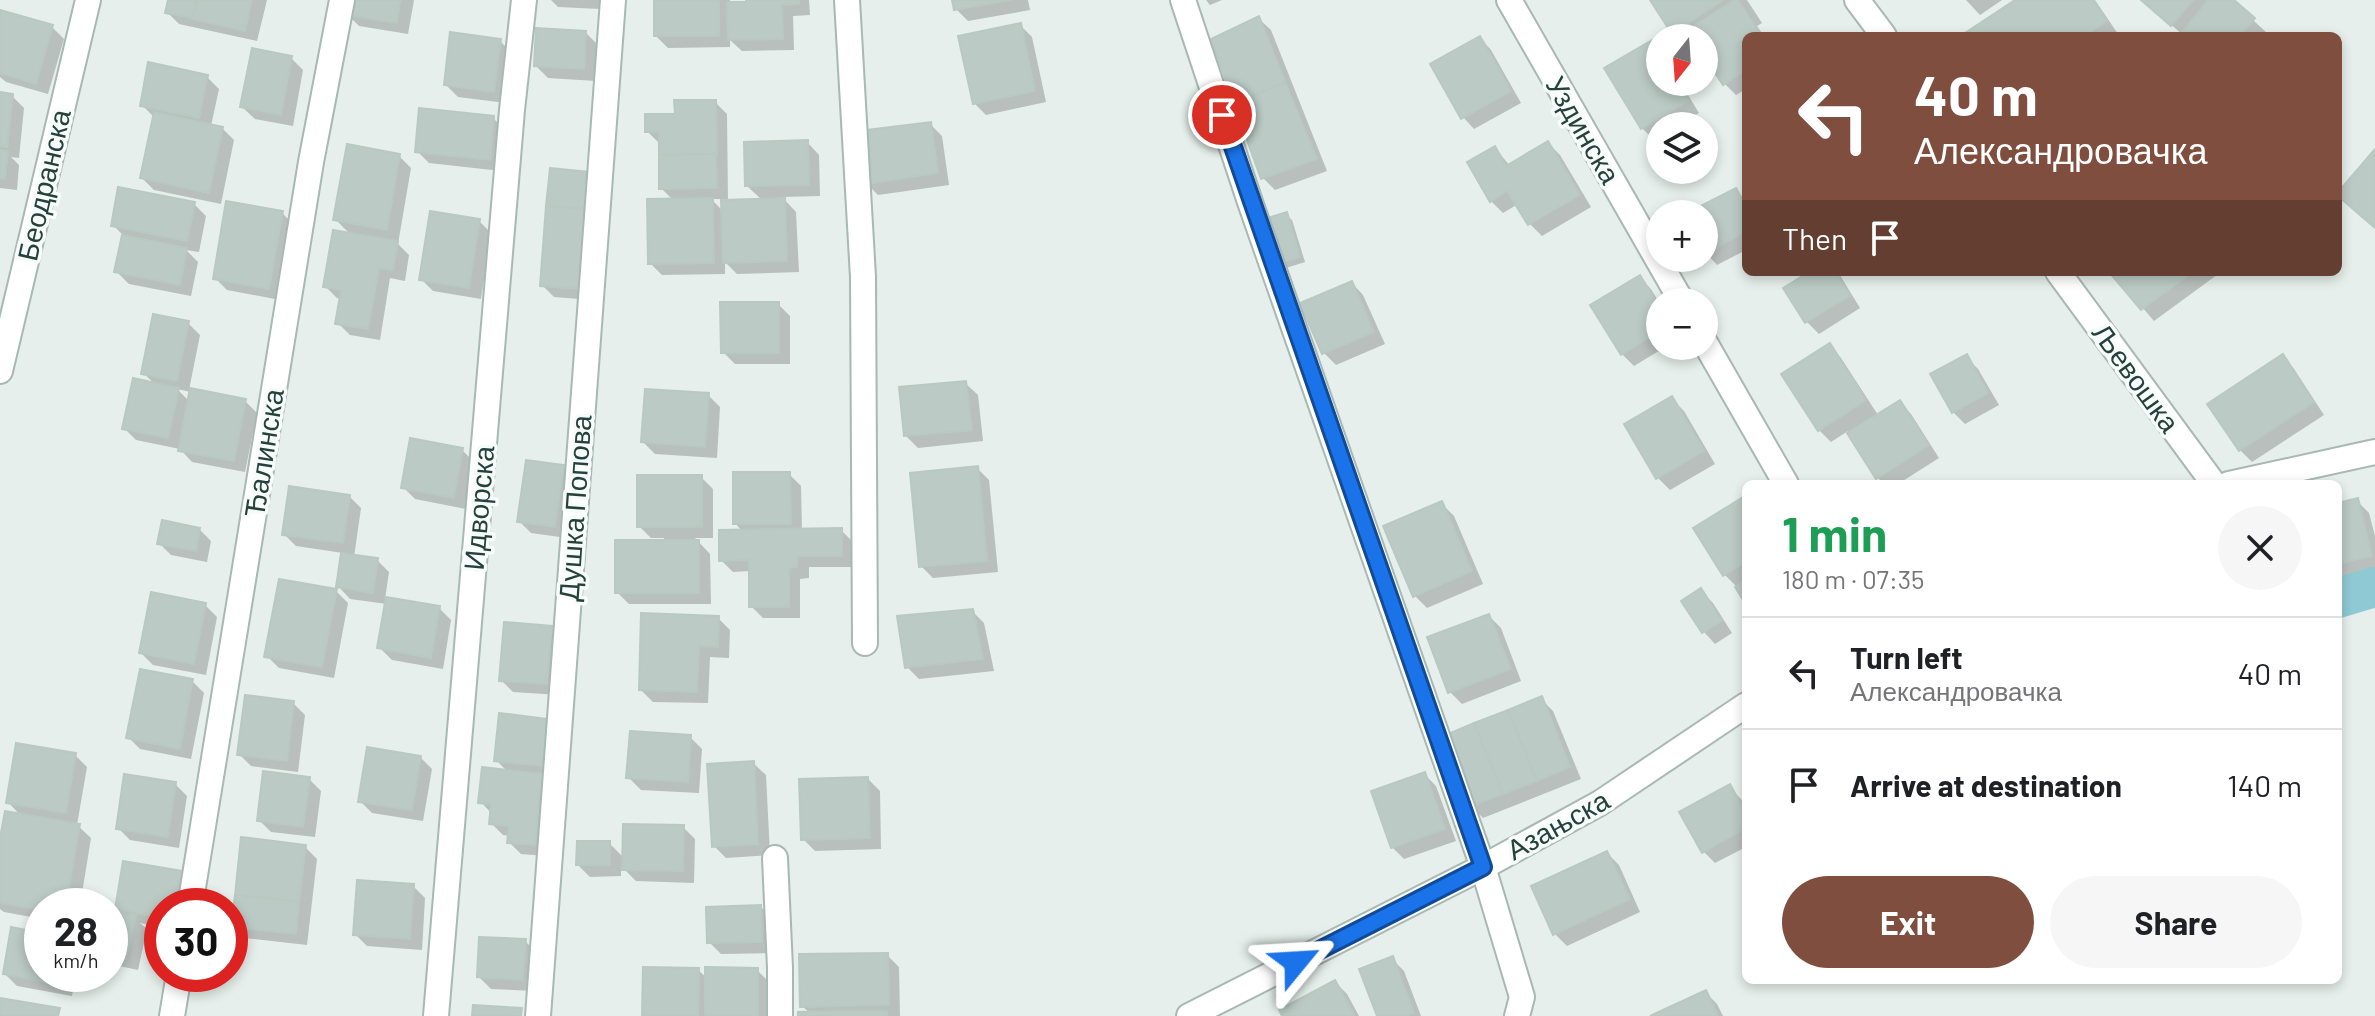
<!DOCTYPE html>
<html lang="en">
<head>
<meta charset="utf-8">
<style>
	:root { --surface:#fff; --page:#f6f6f6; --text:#202124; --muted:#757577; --line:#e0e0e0; --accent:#7f4e3f }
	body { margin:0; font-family:Barlow,sans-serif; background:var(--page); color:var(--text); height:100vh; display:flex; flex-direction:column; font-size:30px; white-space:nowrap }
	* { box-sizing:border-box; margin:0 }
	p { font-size:26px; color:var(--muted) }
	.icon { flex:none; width:44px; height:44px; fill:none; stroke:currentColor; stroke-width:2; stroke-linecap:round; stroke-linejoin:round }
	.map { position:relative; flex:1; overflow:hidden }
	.sheet { position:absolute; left:1742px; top:480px; width:600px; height:504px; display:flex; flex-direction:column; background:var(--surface); border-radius:12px; box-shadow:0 4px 12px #0003 }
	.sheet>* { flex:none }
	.guide { position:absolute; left:1742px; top:32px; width:600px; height:244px; border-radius:12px; box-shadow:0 4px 12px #0003; background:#7f4e3f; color:#fff; overflow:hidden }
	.needle { width:52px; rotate:197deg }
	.fabs { position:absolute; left:1646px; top:24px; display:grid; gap:16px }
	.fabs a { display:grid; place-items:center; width:72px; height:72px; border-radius:50%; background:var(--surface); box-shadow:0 4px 12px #0003; font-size:40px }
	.speed { position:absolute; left:24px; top:888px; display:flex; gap:16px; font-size:40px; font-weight:700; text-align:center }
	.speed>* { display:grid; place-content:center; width:104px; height:104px; border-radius:50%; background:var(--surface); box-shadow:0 4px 12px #0003; line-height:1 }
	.speed small { font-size:20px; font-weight:400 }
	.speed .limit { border:12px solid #d22; background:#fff; color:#111 }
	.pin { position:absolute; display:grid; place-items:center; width:68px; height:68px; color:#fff; margin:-34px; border:4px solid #fff; border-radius:50%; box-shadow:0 2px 8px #0007 }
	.me { position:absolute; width:88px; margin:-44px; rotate:63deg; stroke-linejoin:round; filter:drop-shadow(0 0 6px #0008) }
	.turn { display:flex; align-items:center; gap:28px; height:168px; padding:0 40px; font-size:36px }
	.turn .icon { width:104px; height:104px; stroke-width:2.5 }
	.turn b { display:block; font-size:56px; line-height:68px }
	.then { display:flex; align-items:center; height:76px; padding:0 40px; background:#0003; gap:16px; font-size:30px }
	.round { display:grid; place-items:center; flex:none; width:84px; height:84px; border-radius:42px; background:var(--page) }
	.head { display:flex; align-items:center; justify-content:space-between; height:136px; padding:0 40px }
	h1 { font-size:48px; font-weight:700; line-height:60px; color:#1e9e55 }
	.primary-button { display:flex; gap:16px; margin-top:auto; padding:16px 40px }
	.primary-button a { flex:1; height:92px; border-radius:48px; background:var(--accent); color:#fff; font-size:32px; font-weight:700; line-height:92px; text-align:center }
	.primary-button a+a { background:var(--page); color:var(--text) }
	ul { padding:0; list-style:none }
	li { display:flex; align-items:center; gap:24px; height:112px; padding:0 40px; border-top:2px solid var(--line) }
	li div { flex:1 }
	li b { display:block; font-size:30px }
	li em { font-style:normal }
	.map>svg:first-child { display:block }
	.shadow { fill:#0003; fill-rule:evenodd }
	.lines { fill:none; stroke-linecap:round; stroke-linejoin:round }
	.canal { stroke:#8ec9d4; stroke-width:40 }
	.building { fill:#bbcac4; stroke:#b8c9c2; stroke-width:2 }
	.minor-casing { stroke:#a8b8b2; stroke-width:28 }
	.minor { stroke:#fff; stroke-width:24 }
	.route-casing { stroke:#114b97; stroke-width:20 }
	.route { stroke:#1a73e8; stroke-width:14 }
	.labels { text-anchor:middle; stroke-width:7; stroke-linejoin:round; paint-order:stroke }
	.street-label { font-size:28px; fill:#24423a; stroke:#f7fbf9 }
</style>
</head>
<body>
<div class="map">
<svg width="2375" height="1016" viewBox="0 0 2375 1016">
	<rect width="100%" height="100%" fill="#e6efeb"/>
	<g class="shadow">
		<path d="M170 0H267L257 41 179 24 167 12Z"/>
		<path d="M349 0H414L408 34 359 26 347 14Z"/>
		<path d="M551 0H601L600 9 558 7Z"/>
		<path d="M656 0H730V4H748V0H809L810 15 793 16 794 50 742 51 730 40V47L668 48 656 36Z"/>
		<path d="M954 0H1028L1030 10 968 21 956 9Z"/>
		<path d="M1206 0H1222L1210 5Z"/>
		<path d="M1652 0H1747L1762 23 1757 26 1764 36H1746V89L1736 95 1724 83 1708 58 1704 61V38H1679Z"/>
		<path d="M1966 0H2002L1980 15Z"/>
		<path d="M2019 0H2095L2118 34 2114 36H1969Z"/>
		<path d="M2142 0H2231L2266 32 2262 36H2181L2182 34Z"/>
		<path d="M0 12 52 27 64 39 48 94 6 82 0 77Z"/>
		<path d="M1259 19 1271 30 1327 171 1275 190 1263 178Z"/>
		<path d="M1020 25 1032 37 1046 102 986 115 974 103Z"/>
		<path d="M586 33 598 45 596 81 548 78 536 66Z"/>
		<path d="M1480 38 1491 50 1521 103 1474 129 1463 117Z"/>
		<path d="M500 41 512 53 506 103 458 97 446 85Z"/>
		<path d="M1652 42 1660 50V82H1680L1699 113 1677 126H1660V136L1654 140 1642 128Z"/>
		<path d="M291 58 303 70 293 126 255 119 242 107Z"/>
		<path d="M207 77 219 89 211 126 222 128 234 140 221 204 154 190 142 178 155 118 142 105Z"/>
		<path d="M0 94 12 96 24 108 19 158 11 157 19 165 17 190 0 188Z"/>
		<path d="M715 102 727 114 728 202 762 200 747 186 807 142 819 155 820 196 782 197 796 212 799 272 737 274 725 262V274L662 275 650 263 674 201 661 188 659 143 647 131 677 116ZM711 199H723L724 212Z"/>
		<path d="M493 118 505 130 501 171 429 163 417 151Z"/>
		<path d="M930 124 942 136 949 185 878 195 866 183Z"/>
		<path d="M1548 143 1560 155 1591 207 1542 236 1530 224 1518 204 1503 213 1491 201 1495 148 1510 166Z"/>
		<path d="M399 156 411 168 398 244 409 255 405 281 390 278 380 340 350 335 338 323 342 299 337 298 325 286 351 235 335 219Z"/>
		<path d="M551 170 592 300 554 297 542 285Z"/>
		<path d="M1736 190 1746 201V250L1717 265 1704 251V214H1690Z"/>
		<path d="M194 204 206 216 199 252 186 250 198 262 191 296 129 284 117 272 124 236 113 225Z"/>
		<path d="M282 213 294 225 280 300 227 290 215 278Z"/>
		<path d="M1286 215 1292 220 1305 262 1286 268 1281 262Z"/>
		<path d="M479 221 491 233 481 299 433 291 421 279Z"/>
		<path d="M1813 272H1838L1860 308 1819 334 1807 322Z"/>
		<path d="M2112 272H2221L2154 321Z"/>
		<path d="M1639 277 1651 289 1660 304V346H1667L1634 366 1622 354Z"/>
		<path d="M1352 283 1363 295 1385 344 1336 365 1324 353Z"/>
		<path d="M778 304 790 316V364H735L723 352Z"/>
		<path d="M188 323 200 335 189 390 245 401 257 413 245 472 192 462 180 449 136 440 124 428 155 384 143 373ZM177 389 191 392 189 401Z"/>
		<path d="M1829 346 1841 358 1878 415 1899 402 1911 414 1939 458 1898 484H1884L1877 477 1848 431 1831 442 1819 430Z"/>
		<path d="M1966 357 1978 369 1999 405 1965 424 1953 412Z"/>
		<path d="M2282 357 2294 369 2324 415 2252 462 2240 450Z"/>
		<path d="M965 383 978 395 983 441 918 448 906 436Z"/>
		<path d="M708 395 720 407 717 458 655 454 643 442Z"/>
		<path d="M1672 399 1684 411 1715 464 1670 490 1658 478 1627 425Z"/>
		<path d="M462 450 474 462 466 509 415 499 403 487Z"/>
		<path d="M563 467 575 479 567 538 531 533 519 521Z"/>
		<path d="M977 468 989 480 998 572 933 578 921 566Z"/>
		<path d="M789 474 801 486 802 531 841 530 853 542 854 567H809V578L800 579V618H763L751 606V571L733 572 721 560 743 532 735 523Z"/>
		<path d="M701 477 713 489V538H695L710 554 711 604H629L617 592 664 542V538H651L639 526Z"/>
		<path d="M349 496 361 508 354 557 377 560 389 572 385 599 439 608 451 620 443 669 392 660 380 648 387 604 350 599 338 586 343 553 296 546 284 534Z"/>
		<path d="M1745 498 1746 499V601L1738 588 1725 575Z"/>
		<path d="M2357 501 2369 513 2375 536V570L2338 579V505Z"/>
		<path d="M1442 504 1454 516 1483 584 1427 608 1415 596Z"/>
		<path d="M199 529 211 541 207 562 171 555 159 543Z"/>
		<path d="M336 591 348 603 334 678 279 668 267 656Z"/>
		<path d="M1701 591 1713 603 1732 633 1715 644 1704 632Z"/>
		<path d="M205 605 217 617 206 675 153 665 141 653Z"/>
		<path d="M972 611 984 623 994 671 919 679 907 667Z"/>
		<path d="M1489 616 1501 628 1521 681 1462 704 1450 692Z"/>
		<path d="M718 618 730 630 729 658 710 657 708 703 653 702 641 690Z"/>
		<path d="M551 628 563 640 559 695 513 692 501 680Z"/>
		<path d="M192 681 204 693 191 759 140 749 128 737Z"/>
		<path d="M1541 699 1553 711 1581 779 1483 818 1471 806Z"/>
		<path d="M293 703 305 715 298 772 251 766 239 754Z"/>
		<path d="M547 721 555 777 541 776 553 788 546 856 521 854 509 842 510 836 503 835 491 823 492 814 481 802 508 772 496 760Z"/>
		<path d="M690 737 702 749 699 793 641 790 629 778Z"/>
		<path d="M75 755 87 767 77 825 91 838 80 906H42V919L4 912 0 909V850L21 816 8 802Z"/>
		<path d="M420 757 432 769 423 821 372 813 360 801Z"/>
		<path d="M753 763 766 775 770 855 726 858 714 846Z"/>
		<path d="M1424 774 1436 786 1456 841 1404 859 1392 847Z"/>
		<path d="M309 779 321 791 315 837 271 832 259 820Z"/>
		<path d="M868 779 880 791 881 849 815 851 803 839Z"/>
		<path d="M175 784 187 796 179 848 130 840 118 828Z"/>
		<path d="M1729 787 1741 799 1746 808V847L1715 863 1703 851Z"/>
		<path d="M683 827 695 839 694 883 636 881 621 866V876L590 877 578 865 609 843 624 858Z"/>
		<path d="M305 847 317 859 307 945 245 938 233 926Z"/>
		<path d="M1607 853 1619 865 1640 912 1567 946 1555 934Z"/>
		<path d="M125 863 182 873 194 885 190 906H162V927L140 923 147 929 138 970 110 964V912L116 913Z"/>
		<path d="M413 886 425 898 422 950 367 946 355 934Z"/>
		<path d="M761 907 773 919V953L721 954 709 942Z"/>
		<path d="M42 935V974H76L72 996 17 986 5 974Z"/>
		<path d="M525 941 537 953 535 991 491 989 479 977Z"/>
		<path d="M887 955 899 967 900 1016H800L810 1013 802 1006Z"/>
		<path d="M1392 959 1404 971 1421 1016H1379Z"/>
		<path d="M698 970 707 978 757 970 769 982V1016H644Z"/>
		<path d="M1335 982 1347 994 1359 1016H1284Z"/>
		<path d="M1705 992 1717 1004 1723 1016H1654Z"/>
	</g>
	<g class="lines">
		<path class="canal" d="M2338 598 2375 587"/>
	</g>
	<g class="building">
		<path d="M168 0H196L192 18 165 13Z"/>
		<path d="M197 0H252L245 31 192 19Z"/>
		<path d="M347 0H400L397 23 345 15Z"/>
		<rect x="654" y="0" width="65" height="36"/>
		<path d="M746 0H799V4L782 5 783 39 728 40 727 2H746Z"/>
		<path d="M952 0H1011L954 10Z"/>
		<path d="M1650 0H1723L1672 34Z"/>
		<path d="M1735 0H1738L1762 36H1746V70L1723 85 1704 56V38H1692L1687 30Z"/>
		<path d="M2015 0H2093L2107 21 2085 36H1967L1965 33Z"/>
		<path d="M2141 0H2193L2171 26Z"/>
		<path d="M2208 0H2234L2255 18 2240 36H2179Z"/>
		<path d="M0 10 53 25 36 84 0 73Z"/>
		<path d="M1259 16 1285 82 1234 104 1211 39Z"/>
		<path d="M1021 23 1035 91 973 104 958 36Z"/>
		<path d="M536 28 586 31 584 69 534 66Z"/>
		<path d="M450 32 501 39 494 92 444 85Z"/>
		<path d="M1480 36 1511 91 1461 119 1430 64Z"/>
		<path d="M1652 40 1660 53V82H1677L1688 101 1641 129 1604 68Z"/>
		<path d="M252 48 292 56 281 115 240 107Z"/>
		<path d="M148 62 208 75 199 118 140 106Z"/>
		<path d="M1285 82 1317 159 1261 179 1234 104Z"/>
		<path d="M0 92 13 94 7 147 0 146Z"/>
		<path d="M674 100H716L717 154 659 155V132H645V114H675Z"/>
		<path d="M419 108 494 116 490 160 415 152Z"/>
		<path d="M154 112 223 127 209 193 140 178Z"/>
		<path d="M931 122 938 173 865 184 857 131Z"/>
		<path d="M808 140 809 185 745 186 744 142Z"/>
		<path d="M1548 141 1580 195 1528 225 1507 191 1490 202 1467 162 1495 146 1506 166Z"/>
		<path d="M347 144 400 154 387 230 333 220Z"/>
		<path d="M2375 149V228L2338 196V192Z"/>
		<path d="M0 150 8 151 5 179 0 178Z"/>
		<path d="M716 154 717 188 659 189V155Z"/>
		<path d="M550 168 589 172 587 209 546 206Z"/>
		<path d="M118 187 195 202 187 241 111 226Z"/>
		<path d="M1736 188 1746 207V232L1704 254V214H1685Z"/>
		<path d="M713 198 714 263 648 264 647 199Z"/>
		<path d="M785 198 787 261 723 263 721 200Z"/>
		<path d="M226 201 283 211 269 289 213 279Z"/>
		<path d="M546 206 587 209 580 289 540 286Z"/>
		<path d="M430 211 480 219 469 288 419 280Z"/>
		<path d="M1287 212 1300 257 1279 263 1265 219Z"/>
		<path d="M333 230 398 241 393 270 379 268 368 329 335 324 341 290 323 287Z"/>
		<path d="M122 235 187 248 180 285 114 272Z"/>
		<path d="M1809 272H1836L1850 296 1805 323 1783 288Z"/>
		<path d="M2109 272H2193L2141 310Z"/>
		<path d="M1640 275 1660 308V331L1621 355 1590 305Z"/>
		<path d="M1352 281 1374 332 1322 354 1300 303Z"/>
		<path d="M720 302H779V353H721Z"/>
		<path d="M153 314 189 321 177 381 141 374Z"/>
		<path d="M1830 343 1866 400 1818 431 1781 374Z"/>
		<path d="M1967 354 1988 393 1952 413 1930 374Z"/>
		<path d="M2283 354 2314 402 2239 451 2207 404Z"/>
		<path d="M133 378 179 388 168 438 122 429Z"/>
		<path d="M966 381 972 430 904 436 899 387Z"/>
		<path d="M190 388 246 399 234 461 178 451Z"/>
		<path d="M645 389 709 393 705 447 641 442Z"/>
		<path d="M1672 396 1704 451 1656 479 1624 424Z"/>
		<path d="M1900 400 1929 445 1876 479 1847 433Z"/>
		<path d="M410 438 463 448 454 498 401 488Z"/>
		<path d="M526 460 564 465 555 527 517 522Z"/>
		<path d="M978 466 987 561 919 567 910 473Z"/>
		<path d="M733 472H790L791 524H733Z"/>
		<rect x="637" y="475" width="65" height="52"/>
		<path d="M289 486 350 495 343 543 282 535Z"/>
		<path d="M1745 496 1746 562 1723 576 1693 528Z"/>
		<path d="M2358 498 2372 556 2338 564V503Z"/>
		<path d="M1442 501 1472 571 1413 597 1383 526Z"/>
		<path d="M162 520 200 528 196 551 157 544Z"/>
		<path d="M842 528V556H798L797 567 789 568V607H749V560L719 561V530Z"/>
		<rect x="615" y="540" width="84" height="53"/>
		<path d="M341 553 378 558 373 593 336 587Z"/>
		<path d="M279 579 337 589 322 667 264 657Z"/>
		<path d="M1746 579V605L1735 587Z"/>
		<path d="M1701 588 1722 621 1702 633 1681 601Z"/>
		<path d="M151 592 206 603 194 664 139 653Z"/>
		<path d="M386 597 440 606 431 658 377 648Z"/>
		<path d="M973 609 983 659 905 668 897 616Z"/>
		<path d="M641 613 719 616 718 647 699 646 697 692 639 690Z"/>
		<path d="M1489 614 1511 669 1448 693 1427 637Z"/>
		<path d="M504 622 552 626 547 684 499 681Z"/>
		<path d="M140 669 193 679 180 749 126 738Z"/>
		<path d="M245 695 294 701 287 761 237 755Z"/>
		<path d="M1542 696 1570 767 1537 781 1508 710Z"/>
		<path d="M1508 710 1537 781 1503 794 1474 723Z"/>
		<path d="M499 713 548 719 543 766 494 761Z"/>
		<path d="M1474 723 1503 794 1469 807 1441 737Z"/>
		<path d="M630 731 691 735 688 782 626 778Z"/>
		<path d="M16 743 76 753 66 813 6 803Z"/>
		<path d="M367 747 421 756 412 810 358 802Z"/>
		<path d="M754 761 758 844 712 847 707 764Z"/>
		<path d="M482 767 542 774 535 845 507 843 509 826 489 824 491 804 478 803Z"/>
		<path d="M263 771 310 777 303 827 257 821Z"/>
		<path d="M1425 772 1445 829 1391 848 1371 791Z"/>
		<path d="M124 774 176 782 168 837 116 829Z"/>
		<path d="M868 777 870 838 801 840 799 779Z"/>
		<path d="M1730 784 1746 814V828L1702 853 1679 812Z"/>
		<path d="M5 811 80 824 66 906H42V910L0 903V838Z"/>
		<path d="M623 824 684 825 683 871 622 870Z"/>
		<path d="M241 837 306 845 299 902 235 895Z"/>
		<path d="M577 841H610V865H576Z"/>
		<path d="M1607 851 1630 899 1553 935 1531 886Z"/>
		<path d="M123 861 183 871 177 906H162V918L115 909Z"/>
		<path d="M357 880 414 884 410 939 353 935Z"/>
		<path d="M235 895 299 902 296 934 231 927Z"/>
		<path d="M761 905 762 942 707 943 706 907Z"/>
		<path d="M110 910 136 915 126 959 110 956Z"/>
		<path d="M11 927 42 933V974H62L60 985 3 974Z"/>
		<path d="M479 937 526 939 523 980 477 977Z"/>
		<path d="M888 953 889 1005 800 1007 799 954Z"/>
		<path d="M1393 956 1414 1013 1407 1016H1377L1359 969Z"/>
		<path d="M643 967 699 968 698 1016H642Z"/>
		<path d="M705 967 758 968V1016H705Z"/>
		<path d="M1335 980 1355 1016H1282L1279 1010Z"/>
		<path d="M1706 990 1718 1016H1650Z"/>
		<path d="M0 998 60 1008 58 1016H0Z"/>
		<path d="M473 1005 522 1008 521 1016H472Z"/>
		<path d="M843 1011V1016H798V1012Z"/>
		<rect x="843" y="1011" width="44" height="5"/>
	</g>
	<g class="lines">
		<g class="minor-casing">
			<g id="minor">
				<path d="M847 0 863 277 865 643"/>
				<path d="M1183 0 1250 202 1483 867 1522 997 1517 1016"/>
				<path d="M1509 0 1682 302"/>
				<path d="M1857 0 1884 36"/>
				<path d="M2058 272 2214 484"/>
				<path d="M1704 341 1786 484"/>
				<path d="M0 371 88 0"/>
				<path d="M2229 484 2375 452"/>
				<path d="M775 858 780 968V1016"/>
				<path d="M190 906 311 162 342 0"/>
				<path d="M172 1016 179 974"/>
				<path d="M436 1016 512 110 524 0"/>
				<path d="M538 1016 613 0"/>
				<path d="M1189 1016 1483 867 1600 803 1746 705"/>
			</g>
		</g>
		<use href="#minor" class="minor"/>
	</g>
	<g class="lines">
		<g class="route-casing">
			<path id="route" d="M1222 115 1483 867 1296 962"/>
		</g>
		<use href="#route" class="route"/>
	</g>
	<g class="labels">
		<g class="street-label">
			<text transform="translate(1583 130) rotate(60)" y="10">Уздинска</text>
			<text transform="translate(44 185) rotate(-77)" y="10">Беодранска</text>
			<text transform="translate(2136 378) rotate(54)" y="10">Љевошка</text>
			<text transform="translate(264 453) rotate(-81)" y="10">Ђалинска</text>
			<text transform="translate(479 508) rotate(-85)" y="10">Идворска</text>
			<text transform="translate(575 508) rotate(-86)" y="10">Душка Попова</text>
			<text transform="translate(1558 825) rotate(-29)" y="10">Азањска</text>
		</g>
	</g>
</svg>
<div class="fabs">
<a><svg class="needle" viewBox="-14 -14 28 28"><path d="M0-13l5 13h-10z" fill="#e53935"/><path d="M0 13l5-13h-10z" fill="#757577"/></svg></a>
<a><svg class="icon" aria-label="layers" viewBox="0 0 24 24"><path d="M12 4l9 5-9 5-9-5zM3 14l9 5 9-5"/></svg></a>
<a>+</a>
<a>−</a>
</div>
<div class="speed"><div>28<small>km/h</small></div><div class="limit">30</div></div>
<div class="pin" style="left:1222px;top:115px;background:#d93025"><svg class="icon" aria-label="arrive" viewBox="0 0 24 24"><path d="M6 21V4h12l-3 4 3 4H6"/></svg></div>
<svg class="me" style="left:1296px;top:962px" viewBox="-20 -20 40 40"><path d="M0-17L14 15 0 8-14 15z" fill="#1a73e8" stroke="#fff" stroke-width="4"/></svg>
<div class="guide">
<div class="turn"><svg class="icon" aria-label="left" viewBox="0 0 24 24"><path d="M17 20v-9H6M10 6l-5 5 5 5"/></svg><div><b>40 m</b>Александровачка</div></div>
<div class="then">Then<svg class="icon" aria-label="arrive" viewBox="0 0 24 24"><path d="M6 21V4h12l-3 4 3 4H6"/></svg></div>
</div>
<section class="sheet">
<div class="head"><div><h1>1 min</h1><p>180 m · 07:35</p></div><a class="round"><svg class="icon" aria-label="close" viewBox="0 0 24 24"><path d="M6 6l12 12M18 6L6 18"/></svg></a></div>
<ul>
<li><svg class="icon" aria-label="left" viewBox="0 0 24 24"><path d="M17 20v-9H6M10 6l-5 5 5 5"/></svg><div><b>Turn left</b><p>Александровачка</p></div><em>40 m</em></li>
<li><svg class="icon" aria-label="arrive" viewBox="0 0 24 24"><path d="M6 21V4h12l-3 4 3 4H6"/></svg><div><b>Arrive at destination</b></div><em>140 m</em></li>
</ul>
<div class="primary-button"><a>Exit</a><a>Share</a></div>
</section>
</div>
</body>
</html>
